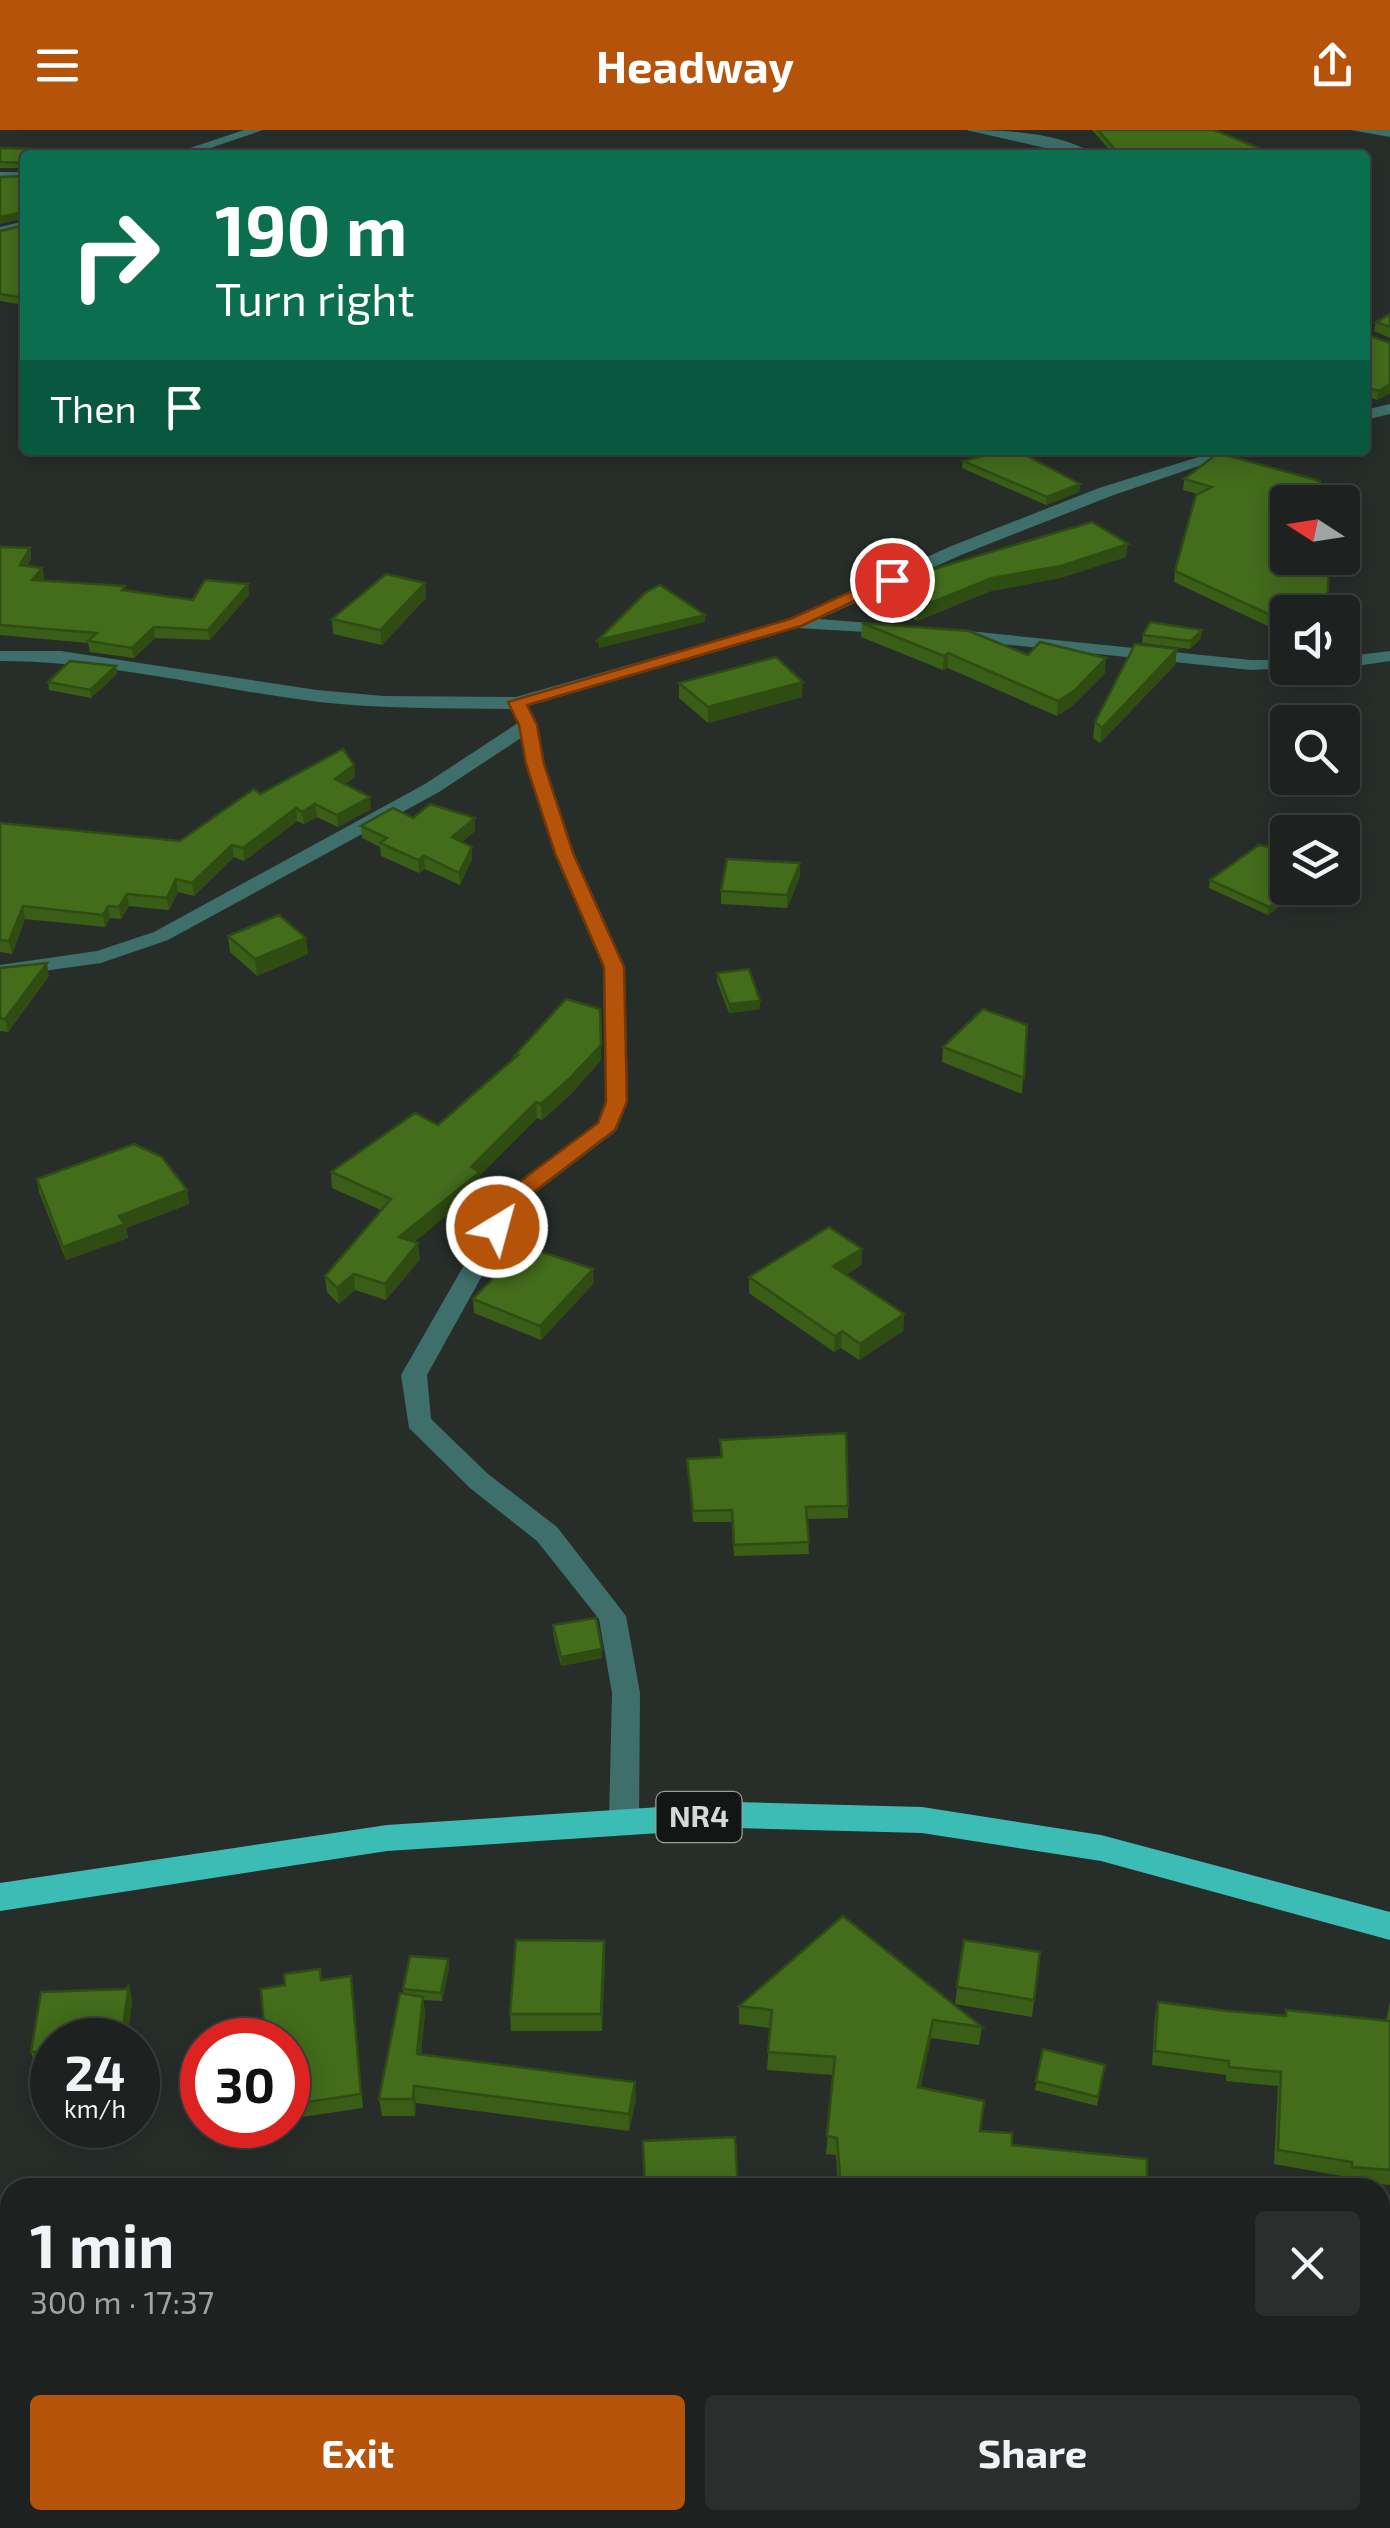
<!DOCTYPE html>
<html lang="en">
<head>
<meta charset="utf-8">
<style>
	:root { --surface:#1d2220; --page:#2a2f2d; --text:#f1f3f6; --muted:#a0a4a5; --line:#3b3f3e; --accent:#b45309 }
	body { margin:0; font-family:"Exo 2",sans-serif; background:var(--page); color:var(--text); height:100vh; display:flex; flex-direction:column; font-size:38px; white-space:nowrap }
	* { box-sizing:border-box; margin:0 }
	p { font-size:32px; color:var(--muted) }
	.icon { flex:none; width:55px; height:55px; fill:none; stroke:currentColor; stroke-width:2; stroke-linecap:round; stroke-linejoin:round }
	.map { position:relative; flex:1; overflow:hidden }
	.side { position:absolute; left:0px; top:2048px; width:1390px; height:352px; display:flex; flex-direction:column; background:var(--surface); border-radius:30px 30px 0 0; box-shadow:0 5px 25px #0003,0 0 0 2px var(--line) }
	.side>* { flex:none }
	.guide { position:absolute; left:20px; top:20px; width:1350px; height:305px; border-radius:10px; box-shadow:0 5px 25px #0003,0 0 0 2px var(--line); background:#0b6e4f; color:#fff; overflow:hidden }
	.needle { width:65px; rotate:282deg }
	.buttons { position:absolute; left:1270px; top:355px; display:grid; gap:20px }
	.buttons a { display:grid; place-items:center; width:90px; height:90px; border-radius:10px; background:var(--surface); box-shadow:0 5px 25px #0003,0 0 0 2px var(--line); font-size:50px }
	.speed { position:absolute; left:30px; top:1888px; display:flex; gap:20px; font-size:50px; font-weight:700; text-align:center }
	.speed>* { display:grid; place-content:center; width:130px; height:130px; border-radius:50%; background:var(--surface); box-shadow:0 5px 25px #0003,0 0 0 2px var(--line); line-height:1 }
	.speed small { font-size:25px; font-weight:400 }
	.speed .limit { border:15px solid #d22; background:#fff; color:#111 }
	.pin { position:absolute; display:grid; place-items:center; width:85px; height:85px; color:#fff; margin:-42px; border:5px solid #fff; border-radius:50%; box-shadow:0 2px 10px #0007 }
	.me { position:absolute; width:110px; margin:-55px; rotate:37deg; stroke-linejoin:round; filter:drop-shadow(0 0 8px #0008) }
	.turn { display:flex; align-items:center; gap:35px; height:210px; padding:0 30px; font-size:45px }
	.turn .icon { width:130px; height:130px; stroke-width:2.5 }
	.turn b { display:block; font-size:70px; line-height:85px }
	.then { display:flex; align-items:center; height:95px; padding:0 30px; background:#0003; gap:20px; font-size:38px }
	.round { display:grid; place-items:center; flex:none; width:105px; height:105px; border-radius:10px; background:var(--page) }
	.overview { display:flex; align-items:center; justify-content:space-between; height:170px; padding:0 30px }
	h1 { font-size:60px; font-weight:700; line-height:75px }
	.cta { display:flex; gap:20px; margin-top:auto; padding:20px 30px }
	.cta a { flex:1; height:115px; border-radius:10px; background:var(--accent); color:#fff; font-size:40px; font-weight:700; line-height:115px; text-align:center }
	.cta a+a { background:var(--page); color:var(--text) }
	header { display:flex; justify-content:space-between; align-items:center; height:130px; padding:0 30px; background:var(--accent); color:#fff; font-size:45px; font-weight:700 }
	.map>svg:first-child { display:block }
	.lines { fill:none; stroke-linecap:round; stroke-linejoin:round }
	.minor { fill:#3e6f6b; fill-rule:evenodd }
	.trunk { fill:#3bbdb6; fill-rule:evenodd }
	.wall { fill:#3a5d17 }
	.shaded-wall { fill:#2f4c13 }
	.building { fill:#436c1b; stroke:#2f4c13; stroke-width:2.5 }
	.route { fill:#b45309; stroke:#753606; stroke-width:2.5 }
	.labels { text-anchor:middle; stroke-width:10; stroke-linejoin:round; paint-order:stroke }
	.shield { fill:#121614; stroke:#9a9f9d; stroke-width:2.5 }
	.shield-label { font-size:30px; font-weight:bold; fill:#d5dad8 }
</style>
</head>
<body>
<header><svg class="icon" aria-label="menu" viewBox="0 0 24 24"><path d="M4 6h16M4 12h16M4 18h16"/></svg>Headway<svg class="icon" aria-label="share" viewBox="0 0 24 24"><path d="M12 15V3M7 8l5-5 5 5M5 13v7h14v-7"/></svg></header>
<div class="map">
<svg width="1390" height="2398" viewBox="0 0 1390 2398">
	<rect width="100%" height="100%" fill="#272e2a"/>
	<g class="lines">
		<g class="minor">
			<path d="M244 0H263L190 25H169Z"/>
			<path d="M966 0C1004 0 1062 2 1095 25H1076Z"/>
			<path d="M1351 0H1390V7Z"/>
			<rect x="0" y="42" width="25" height="8"/>
			<path d="M25 91V99L0 105V97Z"/>
			<path d="M1390 274V284L1365 290V280Z"/>
			<path d="M1221 320H1245L1111 366 961 425 819 489 894 495 900 496V504L798 498 528 576 537 595 545 634 574 723 625 837 628 972 616 1001 523 1072 427 1245 431 1289 488 1344 557 1397 626 1486 640 1563 639 1691 635 1699 624 1703 613 1699 609 1691 612 1563 599 1489 537 1411 470 1358 409 1298 401 1245 506 1062 598 993 606 972 603 837 554 723 521 608 439 662 168 810 101 833 0 847V835L97 821 154 802 425 654 518 593 510 579C446 578 383 579 319 572 212 559 108 531 0 531V521H61L317 560 383 566 516 567 790 489 949 417 1099 358Z"/>
			<path d="M949 499 1251 530H1288V538H1295L1251 540 943 508V500Z"/>
			<path d="M1390 521V531L1342 538H1338H1342V527Z"/>
		</g>
		<path class="trunk" d="M736 1672 922 1677 1101 1705 1390 1782V1810L1101 1731 922 1703 736 1698 387 1721 0 1781V1753L387 1695Z"/>
	</g>
	<g class="wall">
		<path d="M1092 0H1214L1269 22V25H1114Z"/>
		<path d="M0 18 25 25V38H0Z"/>
		<path d="M25 95V175L0 171V101Z"/>
		<path d="M1390 184V208L1374 201 1376 192Z"/>
		<path d="M1365 204 1390 213V263L1377 270 1365 266Z"/>
		<path d="M1218 323 1288 428H1316L1288 482V500L1274 499 1174 452 1175 441 1198 364 1183 360 1184 349Z"/>
		<path d="M963 331 1080 354 1079 362 1046 375 962 338Z"/>
		<path d="M0 417 30 418 31 429 27 436 42 438 44 448 42 451 193 470 248 454 249 465 210 510 155 508 134 528 90 522 88 513 0 505Z"/>
		<path d="M1126 427 1060 448 991 461 917 491 879 468 880 455Z"/>
		<path d="M425 453 426 468 382 515 333 504 332 489Z"/>
		<path d="M862 493 1105 543 1072 576 1057 586 948 538 943 540 861 507Z"/>
		<path d="M1143 505 1201 508 1190 519 1142 513Z"/>
		<path d="M1177 519 1175 535 1100 613 1093 608 1095 592Z"/>
		<path d="M116 536 117 544 91 568 49 560 48 552Z"/>
		<path d="M679 553 802 567 708 593 679 568Z"/>
		<path d="M354 635 355 647 345 654 371 679 338 697 317 687 304 694 297 691 244 731 234 727 194 766 178 762 169 780 129 776 121 789 110 788 105 797 25 789 12 824 0 822V693L180 711 260 664Z"/>
		<path d="M413 688 475 701 462 712 472 729 460 755 425 739 419 743 381 726 380 717 362 708 361 696Z"/>
		<path d="M800 746 787 778 721 774V761Z"/>
		<path d="M1210 750 1288 770 1268 785 1209 758Z"/>
		<path d="M228 806 308 824 257 846 230 822Z"/>
		<path d="M0 838 49 846 8 902 0 901Z"/>
		<path d="M717 843 760 871V879L729 883 717 851Z"/>
		<path d="M600 879 601 930 570 965 542 990 537 988 480 1045 481 1057 414 1112 420 1129 386 1170 355 1160 339 1174 327 1162 325 1146 381 1080 332 1058 331 1042 438 995 515 928V925Z"/>
		<path d="M1027 895 1022 964 942 932 943 917Z"/>
		<path d="M37 1049 187 1060 189 1074 126 1098 128 1108 66 1130 39 1062Z"/>
		<path d="M862 1119 861 1135 846 1145 904 1184 903 1201 859 1230 841 1218 834 1222 749 1163V1147Z"/>
		<path d="M594 1153 541 1210 474 1183 473 1169Z"/>
		<path d="M720 1310 848 1376V1388L807 1389 809 1424 734 1426 732 1392H693L687 1329 721 1327Z"/>
		<path d="M553 1495 602 1519V1528L561 1536 553 1504Z"/>
		<path d="M843 1786 982 1897 979 1915 931 1908 920 1958 980 2001 1012 2015 1147 2058H838L836 2025 826 2024 833 1945 767 1940 770 1898 739 1894V1876Z"/>
		<path d="M964 1810 1040 1822 1032 1887 955 1874Z"/>
		<path d="M605 1828 602 1901H511L510 1884Z"/>
		<path d="M448 1829 449 1838 442 1871 423 1870 425 1884 421 1924 636 1969 629 2001 416 1973 415 1986H382L379 1969 404 1864 403 1859Z"/>
		<path d="M351 1846 363 1978 288 1989V1910L321 1850Z"/>
		<path d="M129 1855 132 1871 127 1910H52V1937H35L31 1922 41 1862 126 1859Z"/>
		<path d="M1390 1871V2055L1348 2051 1347 2047 1274 2034 1278 1956 1226 1951V1945L1152 1935 1155 1886 1158 1872 1228 1881 1284 1886 1286 1880 1386 1891Z"/>
		<path d="M1043 1919 1105 1935 1097 1976 1035 1960Z"/>
		<path d="M52 2390H227V2398H53Z"/>
		<path d="M1014 2390H1217L1215 2398 1172 2391 1171 2398H1014Z"/>
	</g>
	<g class="shaded-wall">
		<path d="M25 82V89L0 94V87Z"/>
		<path d="M1390 254V263L1377 270 1379 261Z"/>
		<path d="M1080 354 1079 362 1046 375 1047 367Z"/>
		<path d="M1128 414 1126 427 1060 448 991 461 917 491 918 478 992 448Z"/>
		<path d="M30 418 31 429 22 446 20 435Z"/>
		<path d="M42 438 44 448 34 460 32 450Z"/>
		<path d="M425 453 426 468 382 515 380 500Z"/>
		<path d="M248 454 249 465 210 510 208 500Z"/>
		<path d="M705 485V492L599 518 598 510Z"/>
		<path d="M154 497 155 508 134 528 132 518Z"/>
		<path d="M1202 500 1201 508 1190 519 1191 511Z"/>
		<path d="M1177 519 1175 535 1100 613 1102 598Z"/>
		<path d="M948 523V538L943 540 944 526Z"/>
		<path d="M1106 528 1105 543 1072 576 1057 586 1058 571Z"/>
		<path d="M116 536 117 544 91 568 90 560Z"/>
		<path d="M803 552 802 567 708 593V577Z"/>
		<path d="M354 635 355 647 336 661 335 649Z"/>
		<path d="M370 667 371 679 338 697 337 685Z"/>
		<path d="M315 674 317 687 304 694 302 682Z"/>
		<path d="M296 678 297 691 244 731 243 718Z"/>
		<path d="M475 688V701L453 720 452 707Z"/>
		<path d="M232 715 234 727 194 766 192 753Z"/>
		<path d="M472 717V729L460 755 459 743Z"/>
		<path d="M424 726 425 739 419 743 418 730Z"/>
		<path d="M800 733V746L787 778V765Z"/>
		<path d="M176 749 178 762 169 780 167 768Z"/>
		<path d="M1292 758H1294L1288 770 1268 785 1269 777Z"/>
		<path d="M127 764 129 776 121 789 119 777Z"/>
		<path d="M23 776 25 789 12 824 9 811Z"/>
		<path d="M108 776 110 788 105 797 103 785Z"/>
		<path d="M306 808 308 824 257 846 255 829Z"/>
		<path d="M47 833 49 846 8 902 5 889Z"/>
		<path d="M760 871V879L729 883V874Z"/>
		<path d="M601 915V930L570 965 542 990 541 974Z"/>
		<path d="M536 972 537 988 480 1045 481 1057 401 1123 399 1107Z"/>
		<path d="M187 1060 189 1074 126 1098 128 1108 66 1130 63 1117 119 1086Z"/>
		<path d="M418 1113 420 1129 386 1170 385 1154Z"/>
		<path d="M862 1119 861 1135 833 1153V1136Z"/>
		<path d="M593 1139 594 1153 541 1210 540 1196Z"/>
		<path d="M354 1144 355 1160 339 1174 337 1158Z"/>
		<path d="M904 1184 903 1201 859 1230 860 1214Z"/>
		<path d="M842 1201 841 1218 834 1222 835 1206Z"/>
		<path d="M602 1519V1528L561 1536V1527Z"/>
		<path d="M604 1811 605 1828 602 1901 601 1884Z"/>
		<path d="M448 1829 449 1838 442 1871 441 1863Z"/>
		<path d="M129 1855 132 1871 127 1910H121Z"/>
		<path d="M423 1867 425 1884 419 1941 417 1924Z"/>
		<path d="M933 1890 931 1908 917 1975 918 1957Z"/>
		<path d="M635 1952 636 1969 629 2001V1984Z"/>
		<path d="M414 1956 416 1973 415 1986 413 1969Z"/>
	</g>
	<g class="building">
		<path d="M1098 0H1214L1269 22 1265 25H1120Z"/>
		<path d="M0 18 110 21 105 25H25V33L0 32Z"/>
		<path d="M25 46V82L0 87V47Z"/>
		<path d="M25 95V168L0 164V101Z"/>
		<path d="M1390 184V197L1376 192Z"/>
		<path d="M1365 204 1390 213V254L1379 261 1365 257Z"/>
		<path d="M1007 320H1016L1080 354 1047 367 963 331Z"/>
		<path d="M1218 323 1320 351 1319 369 1330 371 1329 372H1288V428H1314L1311 435 1329 436 1327 482H1288V488L1275 487 1175 441 1196 365 1212 357 1184 349Z"/>
		<path d="M1092 392 1128 414 1061 436 992 448 918 478 880 455Z"/>
		<path d="M0 417 30 418 20 435 42 438 32 450 125 456 122 460 193 470 205 450 248 454 208 500 154 497 132 518 88 511 97 503 0 495Z"/>
		<path d="M386 444 425 453 380 500 332 489Z"/>
		<path d="M660 455 705 485 598 510 645 463Z"/>
		<path d="M1150 492 1202 500 1191 511 1143 505Z"/>
		<path d="M862 493 969 501 1028 525 1040 512 1106 528 1074 561 1058 571 948 523 944 526Z"/>
		<path d="M1135 514 1177 519 1102 598 1095 592Z"/>
		<path d="M776 527 803 552 708 577 679 553Z"/>
		<path d="M70 531 116 536 90 560 48 552Z"/>
		<path d="M343 619 354 635 335 649 370 667 337 685 315 674 302 682 296 678 243 718 232 715 192 753 176 749 167 768 127 764 119 777 108 776 103 785 23 776 9 811 0 810V693L180 711 254 659 260 664Z"/>
		<path d="M430 674 475 688 452 707 472 717 459 743 424 726 418 730 380 713 387 708 361 696 393 678 413 688Z"/>
		<path d="M1259 715 1288 721V758H1292L1289 762 1269 777 1210 750Z"/>
		<path d="M727 729 800 733 787 765 721 761Z"/>
		<path d="M279 785 306 808 255 829 228 806Z"/>
		<path d="M47 833 5 889 0 888V838Z"/>
		<path d="M749 839 760 871 729 874 717 843Z"/>
		<path d="M566 869 600 879 601 915 569 949 541 974 536 972 471 1037 480 1042 399 1107 418 1113 385 1154 354 1144 337 1158 325 1146 391 1069 331 1042 415 983 438 995 518 925H515Z"/>
		<path d="M983 879 1027 895 1024 948 943 917Z"/>
		<path d="M134 1014 162 1027 187 1060 119 1086 125 1094 63 1117 37 1049Z"/>
		<path d="M829 1097 862 1119 833 1136 904 1184 860 1214 842 1201 835 1206 749 1147Z"/>
		<path d="M524 1116 593 1139 540 1196 473 1169Z"/>
		<path d="M846 1303 848 1376 806 1377 809 1412 734 1415 732 1380 693 1381 687 1329 722 1327 720 1310Z"/>
		<path d="M596 1488 602 1519 561 1527 553 1495Z"/>
		<path d="M843 1786 982 1897 933 1890 918 1957 984 1971 980 2001 1012 2003V2015L1147 2029V2058H841L837 2008 827 2006 835 1927 768 1922 772 1880 739 1876Z"/>
		<path d="M516 1810 604 1811 601 1884H510Z"/>
		<path d="M964 1810 1040 1822 1034 1870 957 1857Z"/>
		<path d="M410 1826 448 1829 441 1863 403 1859Z"/>
		<path d="M320 1839 321 1850 351 1846 361 1964 288 1975V1910H265L261 1859 285 1855 284 1844Z"/>
		<path d="M129 1855 121 1910H52V1921L31 1922 41 1862 126 1859Z"/>
		<path d="M400 1863 423 1867 417 1924 635 1952 629 1984 414 1956 413 1969H379Z"/>
		<path d="M1158 1872 1228 1881 1286 1886V1880L1390 1891V2040L1352 2037V2032L1278 2020 1281 1942 1229 1937V1931L1155 1921Z"/>
		<path d="M1043 1919 1105 1935 1098 1967 1036 1951Z"/>
		<path d="M735 2007 738 2058H645L643 2011Z"/>
		<path d="M52 2390H85L52 2394Z"/>
		<path d="M118 2390H224V2398H117Z"/>
		<path d="M750 2390H912L915 2397 730 2398Z"/>
		<path d="M1017 2390H1171L1173 2394 1158 2398H1052L1017 2394Z"/>
	</g>
	<path class="route" d="M886 446 899 450 801 496 527 575 537 595 544 634 573 723 624 837 627 972 615 1000 522 1071 505 1102H490L486 1097 506 1062 598 993 606 972 604 837 555 723 526 634 519 595 508 572 790 489Z"/>
	<g class="labels">
		<rect class="shield" x="656.5" y="1662" width="85" height="50" rx="8"/>
		<g class="shield-label">
			<text x="699" y="1697">NR4</text>
		</g>
	</g>
</svg>
<div class="buttons">
<a><svg class="needle" viewBox="-14 -14 28 28"><path d="M0-13l5 13h-10z" fill="#e53935"/><path d="M0 13l5-13h-10z" fill="#a0a4a5"/></svg></a>
<a><svg class="icon" aria-label="sound" viewBox="0 0 24 24"><path d="M4 9h4l5-4v14l-5-4H4zM17 9q2 3 0 6"/></svg></a>
<a><svg class="icon" aria-label="search" viewBox="0 0 24 24"><circle cx="10" cy="10" r="6"/><path d="M15 15l6 6"/></svg></a>
<a><svg class="icon" aria-label="layers" viewBox="0 0 24 24"><path d="M12 4l9 5-9 5-9-5zM3 14l9 5 9-5"/></svg></a>
</div>
<div class="speed"><div>24<small>km/h</small></div><div class="limit">30</div></div>
<div class="pin" style="left:892px;top:450px;background:#d93025"><svg class="icon" aria-label="arrive" viewBox="0 0 24 24"><path d="M6 21V4h12l-3 4 3 4H6"/></svg></div>
<svg class="me" style="left:497px;top:1097px" viewBox="-20 -20 40 40"><circle r="17" fill="#b45309" stroke="#fff" stroke-width="3"/><path d="M0-11L8 9 0 5-8 9z" fill="#fff"/></svg>
<div class="guide">
<div class="turn"><svg class="icon" aria-label="right" viewBox="0 0 24 24"><path d="M7 20v-9h11M14 6l5 5-5 5"/></svg><div><b>190 m</b>Turn right</div></div>
<div class="then">Then<svg class="icon" aria-label="arrive" viewBox="0 0 24 24"><path d="M6 21V4h12l-3 4 3 4H6"/></svg></div>
</div>
<section class="side">
<div class="overview"><div><h1>1 min</h1><p>300 m · 17:37</p></div><a class="round"><svg class="icon" aria-label="close" viewBox="0 0 24 24"><path d="M6 6l12 12M18 6L6 18"/></svg></a></div>
<div class="cta"><a>Exit</a><a>Share</a></div>
</section>
</div>
</body>
</html>
